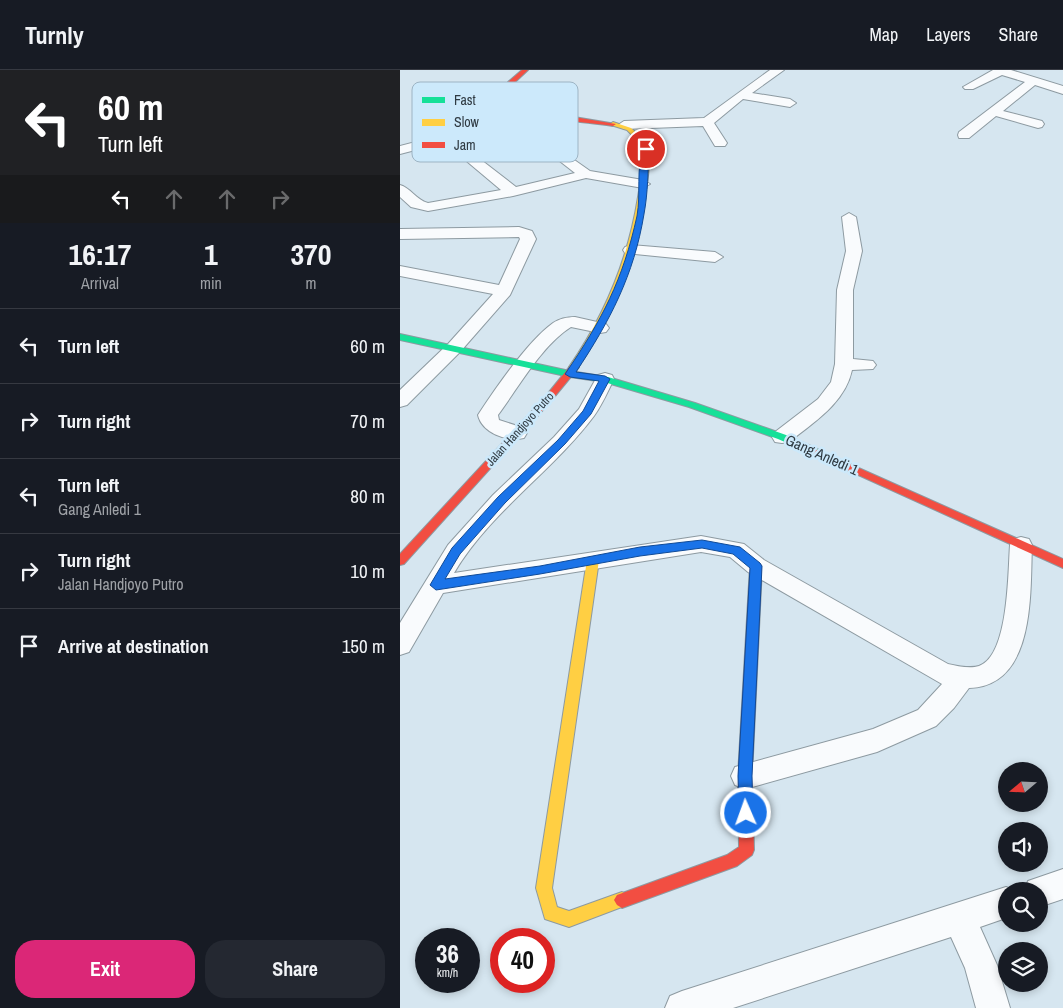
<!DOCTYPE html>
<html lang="en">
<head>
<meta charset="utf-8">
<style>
	:root { --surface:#171b24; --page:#242831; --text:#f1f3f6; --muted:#9ea1a6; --line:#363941; --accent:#db2777 }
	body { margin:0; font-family:"Archivo Narrow",sans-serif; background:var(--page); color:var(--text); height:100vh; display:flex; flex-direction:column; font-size:19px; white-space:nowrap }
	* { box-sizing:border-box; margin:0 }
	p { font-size:16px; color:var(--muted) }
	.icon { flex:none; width:28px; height:28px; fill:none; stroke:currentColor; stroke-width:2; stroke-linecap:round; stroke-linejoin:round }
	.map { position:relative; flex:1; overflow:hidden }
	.side { display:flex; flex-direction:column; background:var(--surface); width:400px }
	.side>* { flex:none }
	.hud { background:#202124; color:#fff; overflow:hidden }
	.needle { width:32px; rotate:251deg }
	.fabs { position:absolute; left:598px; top:692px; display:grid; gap:10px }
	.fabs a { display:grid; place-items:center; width:50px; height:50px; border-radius:50%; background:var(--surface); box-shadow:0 2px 8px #0003; font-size:25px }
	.speed { position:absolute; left:15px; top:858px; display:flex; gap:10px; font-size:25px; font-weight:700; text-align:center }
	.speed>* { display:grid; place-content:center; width:65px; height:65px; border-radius:50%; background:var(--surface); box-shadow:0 2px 8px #0003; line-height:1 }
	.speed small { font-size:12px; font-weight:400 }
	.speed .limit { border:8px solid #d22; background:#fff; color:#111 }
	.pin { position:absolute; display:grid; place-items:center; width:42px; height:42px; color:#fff; margin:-21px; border:2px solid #fff; border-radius:50%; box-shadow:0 1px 5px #0007 }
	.me { position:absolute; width:55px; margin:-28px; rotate:358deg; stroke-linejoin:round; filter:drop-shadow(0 0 4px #0008) }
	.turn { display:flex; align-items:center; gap:18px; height:105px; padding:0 15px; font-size:22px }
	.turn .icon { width:65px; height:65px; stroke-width:2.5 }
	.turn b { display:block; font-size:35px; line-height:42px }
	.lanes { display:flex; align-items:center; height:48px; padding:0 15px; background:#0003; justify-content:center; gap:25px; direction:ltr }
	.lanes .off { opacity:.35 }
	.eta { display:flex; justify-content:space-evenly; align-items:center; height:85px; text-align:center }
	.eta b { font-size:30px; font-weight:700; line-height:35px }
	.action { display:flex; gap:10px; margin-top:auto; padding:10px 15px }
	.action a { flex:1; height:58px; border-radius:20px; background:var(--accent); color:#fff; font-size:20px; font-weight:700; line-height:58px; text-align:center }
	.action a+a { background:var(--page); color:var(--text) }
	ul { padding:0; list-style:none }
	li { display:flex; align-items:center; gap:15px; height:75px; padding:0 15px; border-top:1px solid var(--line) }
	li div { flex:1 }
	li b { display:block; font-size:19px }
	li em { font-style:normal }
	header { display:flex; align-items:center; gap:30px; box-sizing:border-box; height:70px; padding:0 25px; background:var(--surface); border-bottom:1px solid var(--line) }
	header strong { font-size:24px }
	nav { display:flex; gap:28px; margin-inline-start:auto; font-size:18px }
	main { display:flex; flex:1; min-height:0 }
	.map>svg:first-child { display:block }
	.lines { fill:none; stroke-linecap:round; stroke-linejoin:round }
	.street-casing { stroke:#8d9aa1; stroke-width:2 }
	.fast-casing { stroke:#8d9aa1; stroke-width:2 }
	.slow-casing { stroke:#8d9aa1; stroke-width:2 }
	.jam-casing { stroke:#8d9aa1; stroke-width:2 }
	.street { fill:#f9fbfd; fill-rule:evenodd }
	.fast { fill:#16e098; fill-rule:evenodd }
	.slow { fill:#ffcf43; fill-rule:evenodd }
	.jam { fill:#f24e42; fill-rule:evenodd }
	.route { fill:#1a73e8; stroke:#114b97 }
	.labels { text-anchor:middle; stroke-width:5; stroke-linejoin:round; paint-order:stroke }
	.far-street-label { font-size:12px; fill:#2f3a42; stroke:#cce9fb }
	.street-label { font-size:15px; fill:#2f3a42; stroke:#cce9fb }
	.key { fill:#cce9fb; stroke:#9db4c4; stroke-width:1 }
	.key-label { font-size:14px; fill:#2f3a42 }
</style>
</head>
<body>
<header>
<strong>Turnly</strong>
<nav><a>Map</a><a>Layers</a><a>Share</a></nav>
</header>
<main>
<section class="side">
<div class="hud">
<div class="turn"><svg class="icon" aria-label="left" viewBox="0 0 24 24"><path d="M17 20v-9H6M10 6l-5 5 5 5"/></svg><div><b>60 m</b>Turn left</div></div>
<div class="lanes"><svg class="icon" aria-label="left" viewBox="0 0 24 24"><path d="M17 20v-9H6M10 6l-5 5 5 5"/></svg><svg class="icon off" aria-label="ahead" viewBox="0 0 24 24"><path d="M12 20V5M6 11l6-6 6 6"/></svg><svg class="icon off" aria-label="ahead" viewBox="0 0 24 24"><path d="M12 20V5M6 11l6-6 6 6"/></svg><svg class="icon off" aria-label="right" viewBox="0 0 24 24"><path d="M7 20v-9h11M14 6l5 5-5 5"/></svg></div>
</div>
<div class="eta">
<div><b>16:17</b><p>Arrival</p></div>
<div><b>1</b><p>min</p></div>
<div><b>370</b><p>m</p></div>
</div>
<ul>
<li><svg class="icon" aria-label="left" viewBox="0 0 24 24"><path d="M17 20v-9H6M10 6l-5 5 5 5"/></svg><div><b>Turn left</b></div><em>60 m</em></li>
<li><svg class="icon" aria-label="right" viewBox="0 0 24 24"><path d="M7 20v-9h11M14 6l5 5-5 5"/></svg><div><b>Turn right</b></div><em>70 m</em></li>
<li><svg class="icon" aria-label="left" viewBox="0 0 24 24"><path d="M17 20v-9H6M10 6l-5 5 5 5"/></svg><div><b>Turn left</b><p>Gang Anledi 1</p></div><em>80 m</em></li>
<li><svg class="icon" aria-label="right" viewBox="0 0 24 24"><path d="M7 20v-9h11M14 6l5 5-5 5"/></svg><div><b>Turn right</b><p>Jalan Handjoyo Putro</p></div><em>10 m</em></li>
<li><svg class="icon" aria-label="arrive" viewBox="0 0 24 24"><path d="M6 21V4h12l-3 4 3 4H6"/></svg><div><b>Arrive at destination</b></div><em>150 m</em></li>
</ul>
<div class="action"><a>Exit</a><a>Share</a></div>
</section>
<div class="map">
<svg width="663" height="938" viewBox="0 0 663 938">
	<rect width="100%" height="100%" fill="#d6e6f0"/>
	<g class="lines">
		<g class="street-casing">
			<g id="street">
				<path d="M370 0H384L352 23 390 29 396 33 390 37 343 29 314 53 327 73 325 76H315L303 56 224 59 218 55 224 51 304 48Z"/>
				<path d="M593 0H611L663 16V24L635 15 603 41 642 51 644 54 642 57 638 58 596 46 569 68H559L558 65 559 62 625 12 602 5 573 19H565L563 17Z"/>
				<path d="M92 52 96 53 98 56 96 59 0 84V76Z"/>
				<path d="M136 63 190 101 243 110 250 114 243 118 186 108 113 126 28 141 11 137 0 127V115C11 118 16 130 28 133L101 120 51 78 58 74 68 80ZM134 71 175 103 116 117 76 86Z"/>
				<path d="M449 143 456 147 462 181 453 220V289L473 291 476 295 473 299 452 300C445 333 414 352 389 372L382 373 375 372 372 367 375 362 418 329 431 312 435 294 437 220 446 181 442 147Z"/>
				<path d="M119 157 132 161 136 169 110 225 60 282 7 335 0 337V320L48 274 93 224 0 206V196L99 215 120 169 119 167 0 169V159Z"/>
				<path d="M231 175 315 182 323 187 315 192 225 183 223 180 225 177Z"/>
				<path d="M175 247 206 254 209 258 206 262 200 263 171 257C142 275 118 318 98 345L99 350 124 358 127 363 124 368C107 372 82 363 78 345 95 319 128 271 153 253 159 249 167 247 175 247Z"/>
				<path d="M205 303 212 305 214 309C208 321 202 335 194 346 152 402 90 442 54 503L301 466 344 474 364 490 548 594C557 596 570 599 579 596 609 586 608 501 610 475L613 469 621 467 629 469 632 475C630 522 636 616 569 618L554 638 536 656 477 682 345 719 335 715 331 706 335 697 473 659 518 640 542 614 348 502 330 487 301 482 43 523 9 582 0 585V553L48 475 93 425 154 367 179 339 198 305Z"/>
				<path d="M663 799V829L639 837V821H624L628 811Z"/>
				<path d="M606 817 615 821H606V848L580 857 597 895 610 938H576L565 898 551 867 333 938H265L270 926 282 921Z"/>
			</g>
		</g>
		<g class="fast-casing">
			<path id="fast" d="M0 264 170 301 208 307 295 333 386 365 420 380 421 382 420 384H412L378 369 289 337 204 312 170 307 0 270Z"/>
		</g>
		<g class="slow-casing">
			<g id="slow">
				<path d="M213 52 231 58 247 73C251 90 248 109 245 126 236 190 213 246 177 299L174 300 169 297C205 245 228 190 238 127 241 110 244 91 241 74L227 60 211 55 210 54Z"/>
				<path d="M193 486 197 487 199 490 152 818 157 837 169 841 222 822 227 825 230 830 227 835 169 857 145 849 136 818 187 490 189 487Z"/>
			</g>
		</g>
		<g class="jam-casing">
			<g id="jam">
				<path d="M122 0H128L113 14 108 24 119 31 144 42 216 54 213 56C176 50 131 52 102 24L108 12Z"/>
				<path d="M174 294 179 297 151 331 4 494 0 495V484L145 327 171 295Z"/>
				<path d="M416 379 663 489V498L412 384 411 382 412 380Z"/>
				<path d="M356 492 360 493 362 496 352 706 354 780 352 785 337 796 222 838 217 835 214 830 217 825 327 785 339 777 338 706 350 496 352 493Z"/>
			</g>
		</g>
		<use href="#street" class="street"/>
		<use href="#fast" class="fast"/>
		<use href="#slow" class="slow"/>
		<use href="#jam" class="jam"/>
	</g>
	<path class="route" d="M243 78 249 79C248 100 248 123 244 144 234 205 210 251 176 302L205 306 210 309 191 344 165 374 105 433 60 484 45 509 140 496 240 477 302 470 340 477 360 493 362 496 352 706 353 743 351 748 346 750 341 748 339 743 338 706 350 498 333 484 302 478 240 486 140 504 36 520 30 515 52 478 98 427 158 370 183 341 199 311 170 307 165 304C202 250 223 210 237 146 241 124 236 99 243 78Z"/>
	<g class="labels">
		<g class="far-street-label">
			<text transform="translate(120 359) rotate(-48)" y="4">Jalan Handjoyo Putro</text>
		</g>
		<g class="street-label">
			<text transform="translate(422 385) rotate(24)" y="5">Gang Anledi 1</text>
		</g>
	</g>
	<rect x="12" y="12" width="166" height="80" rx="8" class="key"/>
	<rect x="22" y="27" width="23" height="6" fill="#16e098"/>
	<rect x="22" y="49" width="23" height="7" fill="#ffcf43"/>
	<rect x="22" y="72" width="23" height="6" fill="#f24e42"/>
	<g class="key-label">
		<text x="54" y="35">Fast</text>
		<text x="54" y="57">Slow</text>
		<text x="54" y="80">Jam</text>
	</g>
</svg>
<div class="fabs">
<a><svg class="needle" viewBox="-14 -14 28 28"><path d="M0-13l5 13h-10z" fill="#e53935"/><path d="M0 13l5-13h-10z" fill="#9ea1a6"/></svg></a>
<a><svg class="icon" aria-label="sound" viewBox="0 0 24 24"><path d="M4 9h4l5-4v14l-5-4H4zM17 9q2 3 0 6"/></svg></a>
<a><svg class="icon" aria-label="search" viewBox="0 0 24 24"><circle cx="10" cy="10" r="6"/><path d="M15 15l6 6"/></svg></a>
<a><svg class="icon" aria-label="layers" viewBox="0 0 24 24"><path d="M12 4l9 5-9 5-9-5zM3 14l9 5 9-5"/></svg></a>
</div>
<div class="speed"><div>36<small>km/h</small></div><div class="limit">40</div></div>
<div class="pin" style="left:246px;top:79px;background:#d93025"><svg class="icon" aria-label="arrive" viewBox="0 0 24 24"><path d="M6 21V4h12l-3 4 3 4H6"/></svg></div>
<svg class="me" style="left:346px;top:743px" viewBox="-20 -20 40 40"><circle r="17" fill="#1a73e8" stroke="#fff" stroke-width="3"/><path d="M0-11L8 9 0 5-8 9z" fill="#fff"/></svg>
</div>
</main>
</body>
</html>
